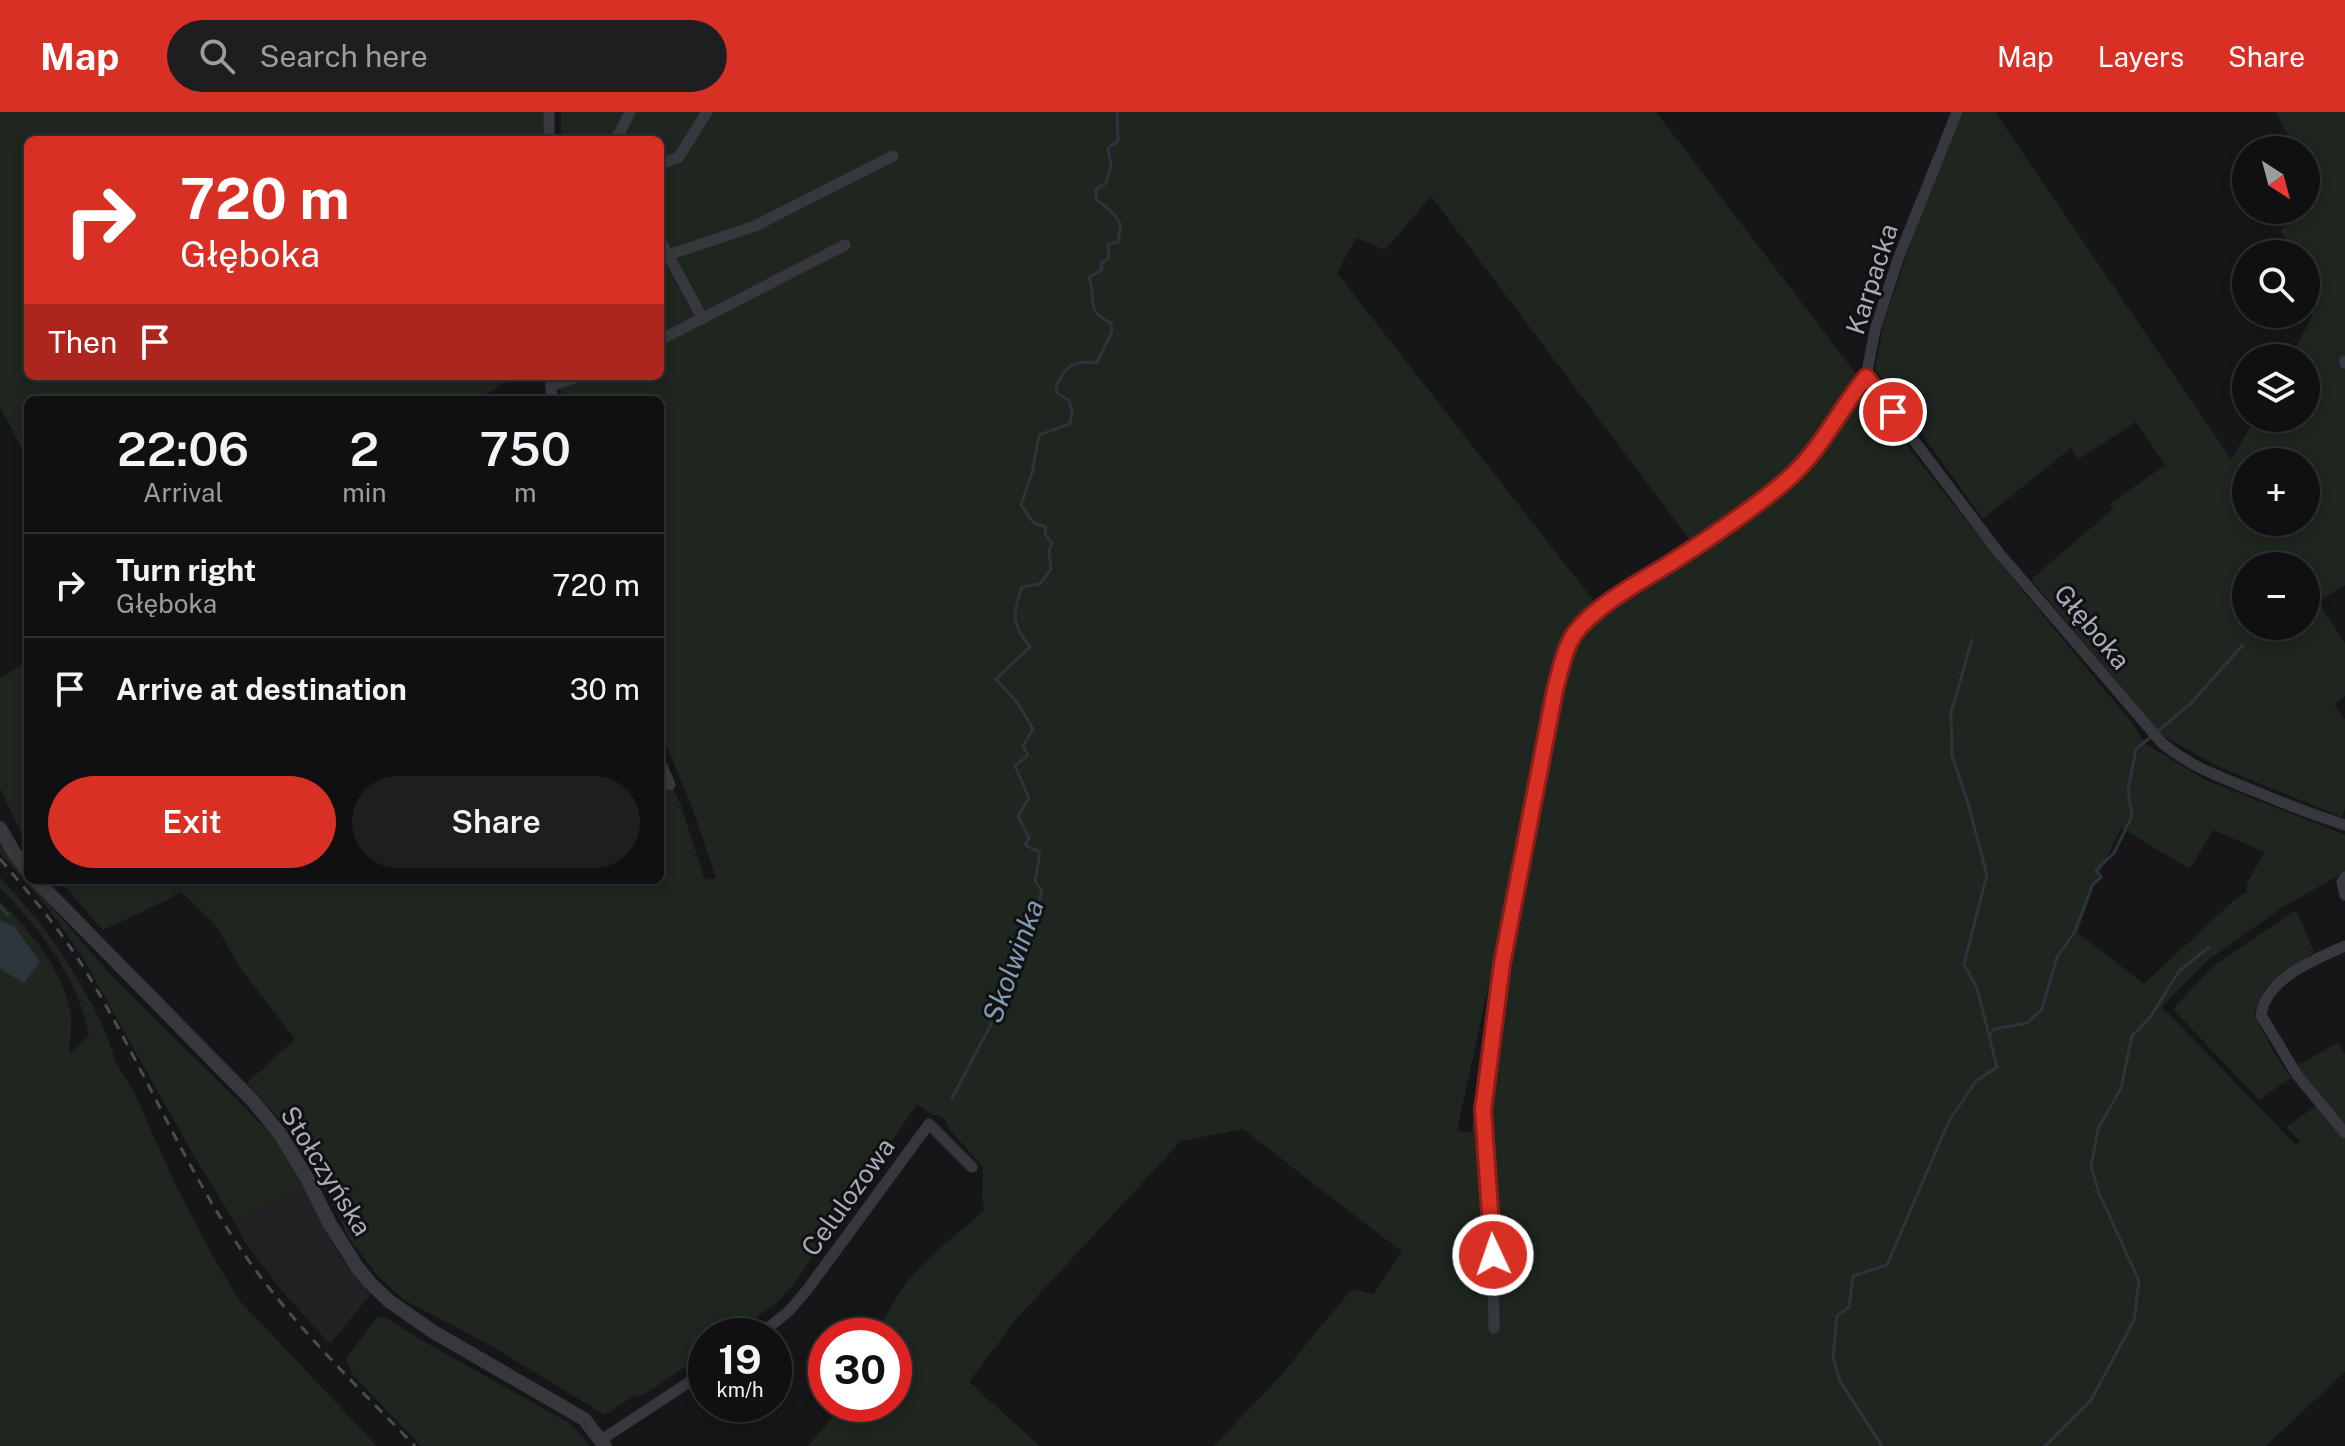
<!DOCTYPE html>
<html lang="en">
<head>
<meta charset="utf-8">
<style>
	:root { --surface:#101012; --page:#1e1e20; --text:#f1f3f6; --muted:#9c9d9f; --line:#303032; --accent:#d93025 }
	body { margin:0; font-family:"Public Sans",sans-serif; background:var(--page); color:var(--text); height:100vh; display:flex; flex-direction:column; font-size:30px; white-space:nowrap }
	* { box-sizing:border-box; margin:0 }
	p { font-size:26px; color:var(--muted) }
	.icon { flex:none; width:44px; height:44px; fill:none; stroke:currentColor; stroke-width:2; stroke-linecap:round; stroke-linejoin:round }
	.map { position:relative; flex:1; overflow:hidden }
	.side { position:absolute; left:24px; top:284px; width:640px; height:488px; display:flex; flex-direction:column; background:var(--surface); border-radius:12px; box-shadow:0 4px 12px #0003,0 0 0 2px var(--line) }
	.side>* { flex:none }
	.banner { position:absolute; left:24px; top:24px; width:640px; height:244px; border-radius:12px; box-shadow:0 4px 12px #0003,0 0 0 2px var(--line); background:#d93025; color:#fff; overflow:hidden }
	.needle { width:52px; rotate:144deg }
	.tools { position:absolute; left:2232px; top:24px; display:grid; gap:16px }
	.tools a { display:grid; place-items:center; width:88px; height:88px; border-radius:50%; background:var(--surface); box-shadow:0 4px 12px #0003,0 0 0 2px var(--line); font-size:40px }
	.speed { position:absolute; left:688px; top:1206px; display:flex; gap:16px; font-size:40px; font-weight:700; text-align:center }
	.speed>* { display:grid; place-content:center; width:104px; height:104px; border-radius:50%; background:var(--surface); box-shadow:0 4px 12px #0003,0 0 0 2px var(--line); line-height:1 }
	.speed small { font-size:20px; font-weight:400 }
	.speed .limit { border:12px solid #d22; background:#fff; color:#111 }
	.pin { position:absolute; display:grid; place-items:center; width:68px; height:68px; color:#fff; margin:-34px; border:4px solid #fff; border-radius:50%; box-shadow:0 2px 8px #0007 }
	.me { position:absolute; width:88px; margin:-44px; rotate:357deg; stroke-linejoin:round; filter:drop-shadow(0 0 6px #0008) }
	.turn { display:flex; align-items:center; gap:28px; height:168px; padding:0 24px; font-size:36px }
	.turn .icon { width:104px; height:104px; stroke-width:2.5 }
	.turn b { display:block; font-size:56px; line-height:68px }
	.then { display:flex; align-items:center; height:76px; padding:0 24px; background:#0003; gap:16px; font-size:30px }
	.eta { display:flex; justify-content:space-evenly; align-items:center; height:136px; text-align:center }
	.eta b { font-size:48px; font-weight:600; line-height:56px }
	.primary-button { display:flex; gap:16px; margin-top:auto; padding:16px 24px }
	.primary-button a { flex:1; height:92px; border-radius:48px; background:var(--accent); color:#fff; font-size:32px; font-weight:600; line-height:92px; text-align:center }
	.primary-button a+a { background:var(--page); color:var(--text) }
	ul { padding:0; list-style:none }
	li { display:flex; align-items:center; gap:24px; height:104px; padding:0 24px; border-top:2px solid var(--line) }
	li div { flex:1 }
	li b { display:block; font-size:30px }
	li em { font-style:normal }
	header { display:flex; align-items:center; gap:48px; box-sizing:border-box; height:112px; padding:0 40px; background:var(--accent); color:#fff }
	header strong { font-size:38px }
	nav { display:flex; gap:44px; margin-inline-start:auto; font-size:28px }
	.search { width:560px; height:72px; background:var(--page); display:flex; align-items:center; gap:20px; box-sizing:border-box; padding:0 28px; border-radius:44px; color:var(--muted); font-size:30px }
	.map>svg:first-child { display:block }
	.built { fill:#222225 }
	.green { fill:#1e261f; fill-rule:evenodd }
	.water { fill:#2c353c }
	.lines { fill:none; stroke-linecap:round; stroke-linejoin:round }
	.stream { stroke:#2c353c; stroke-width:3 }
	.minor { stroke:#37383d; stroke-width:11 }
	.tertiary { stroke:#37383d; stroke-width:14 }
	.rail { stroke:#4a4c52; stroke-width:3; stroke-dasharray:10 8; stroke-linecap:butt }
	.route-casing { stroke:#8d1f18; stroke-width:20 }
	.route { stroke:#d93025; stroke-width:14 }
	.labels { text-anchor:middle; stroke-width:6; stroke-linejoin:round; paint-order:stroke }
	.street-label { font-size:26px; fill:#a8adb8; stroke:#111113 }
	.water-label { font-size:28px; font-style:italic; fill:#7f9bb3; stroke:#111113 }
</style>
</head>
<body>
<header>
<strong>Map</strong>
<div class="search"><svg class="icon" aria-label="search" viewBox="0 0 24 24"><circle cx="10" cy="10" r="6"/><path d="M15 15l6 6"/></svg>Search here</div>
<nav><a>Map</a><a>Layers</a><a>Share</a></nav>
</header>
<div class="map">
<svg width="2345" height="1334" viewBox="0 0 2345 1334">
	<rect width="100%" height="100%" fill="#161618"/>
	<path class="built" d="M305 1076 338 1141 370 1183 330 1232 281 1178 245 1130 234 1109Z"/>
	<g class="green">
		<path d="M0 0H544L543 28H28V264H515L477 288H28V348L0 295Z"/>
		<path d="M561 0H1656L1857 263 1853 272 1791 355 1755 387 1692 431 1431 84 1385 138 1356 126 1337 161 1597 493 1574 510 1561 537 1457 1019 1471 1020 1488 931 1569 550 1580 525 1600 506 1763 397 1818 341 1854 289 1865 281 2008 461 2133 612 2145 632 2208 669 2345 723V760L2283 795 2208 848 2162 895 2296 1033 2300 1029 2286 1015 2324 988 2296 954 2338 931 2345 942V1260L2266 1334H1214L1275 1270 1352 1177 1373 1182 1402 1140 1243 1017 1181 1029 1018 1205 969 1270 1040 1334H807L823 1317 841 1292H894V1224H873C883 1212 888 1199 896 1186 917 1152 955 1124 985 1098L982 1086 983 1055 950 1018 944 1006 929 1001 917 992 796 1169 781 1187 731 1224H706V1241L642 1284 635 1283 605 1303 488 1232 404 1188 378 1164 348 1125 330 1085 292 1021 247 971 295 927 240 856 215 812 181 780 165 789 103 818 59 768H660V645L682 696 705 768 716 766 691 692 660 619V288H562L559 264H660V28H561ZM2121 716 2190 757 2213 718 2265 740 2247 771V780L2234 788 2144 872 2078 821 2091 779Z"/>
		<path d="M1963 0H1995L2231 347 2256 306H2306V246H2290L2308 212 2318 185 2306 164V142H2294L2281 118 2300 98H2306V92L2316 81 2306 60V38H2295L2276 0H2345V473L2318 490 2345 531V584L2334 592 2345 608V696L2342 705 2219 655 2160 622 2031 467 2113 397 2110 392 2165 353 2136 310 2079 347 2071 336 1983 407 1875 257 1884 210 1916 116ZM2246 350H2306V410H2246ZM2246 454H2306V514H2246Z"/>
		<path d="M28 549V730L22 723 0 676V566Z"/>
		<path d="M0 729 15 753 111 863 276 1027 305 1076 234 1109 193 1042 81 843 49 797 0 741Z"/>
		<path d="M0 765 41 812 65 846 92 892 108 926 116 951 134 980 174 1070 211 1141 239 1188 377 1334H0V857L24 870 14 815 0 808V789C30 819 66 861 71 905 72 917 69 931 69 943L89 924C78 865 41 818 0 776Z"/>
		<path d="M2296 798 2314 840 2265 876 2254 901 2273 939 2291 966 2259 988 2173 897 2213 854Z"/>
		<path d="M378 1204 387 1206 416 1225 571 1312 590 1334H421L353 1263 346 1247Z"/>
	</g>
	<path class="water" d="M0 808 14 814 40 850 24 871 0 857Z"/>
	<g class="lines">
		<g class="stream">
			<path d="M2158 619 2191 591 2242 534"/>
			<path d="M0 794 8 803"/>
			<path d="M1990 923 1994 917 2027 911 2042 897 2057 845 2074 821 2093 772 2101 765 2096 758 2114 741 2132 704 2128 679 2136 637 2152 624"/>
			<path d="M952 986 1006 884 1031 815 1042 779 1035 769 1040 740 1025 733 1029 726 1018 704 1029 686 1015 654 1028 643 1023 634 1033 617 1019 593 996 567 1030 535C1011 512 1012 502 1022 475L1040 472 1051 457 1049 439 1052 431 1045 422 1046 415 1034 411 1021 393 1032 361 1039 323 1070 312 1072 301 1069 288 1058 282 1056 274C1066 253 1073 248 1097 251L1112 219 1111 211C1084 198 1097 189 1089 165L1102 158 1101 152 1109 146 1108 132 1118 130 1121 113 1113 101 1096 87V77L1106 71 1111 54 1108 36 1118 29 1117 0"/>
			<path d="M1882 1334 1840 1269 1833 1245 1837 1204 1849 1195 1853 1164 1887 1153 1949 1009 1976 969 1997 955 1977 876 1964 852 1987 763 1968 691 1952 643 1951 601 1972 528"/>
			<path d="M2045 1334 2091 1288 2134 1208 2139 1169 2099 1081 2091 1055 2098 1017 2121 976 2132 924 2151 904 2179 859 2209 835"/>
		</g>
		<g class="minor">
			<path d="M549 28V0"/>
			<path d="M614 28 620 20 630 0"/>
			<path d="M660 52 678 46 707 0"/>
			<path d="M660 128 703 207"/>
			<path d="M668 143 755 114 893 44"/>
			<path d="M660 228 845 133"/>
			<path d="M2345 249V251"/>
			<path d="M550 264 552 288"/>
			<path d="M1866 265 1999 441 2162 631C2195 658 2224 666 2262 682 2290 694 2317 704 2345 713"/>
			<path d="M551 274 579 264"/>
			<path d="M660 650 670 673"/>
			<path d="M2345 765 2342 770 2345 783"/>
			<path d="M2345 834C2314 848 2266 866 2261 903L2297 963 2345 1021"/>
			<path d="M1494 1216 1493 1143 1483 997 1485 983 1502 852 1555 578 1565 543 1575 522 1592 504 1629 476 1718 421 1759 392 1792 364 1821 331 1848 287 1866 265 1875 218 1898 147 1957 0"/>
			<path d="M758 1224 789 1199 807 1178 929 1012 972 1055"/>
			<path d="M601 1328 706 1259"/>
		</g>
		<g class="tertiary">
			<path d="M0 716 15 742 28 759"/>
			<path d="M36 768 253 989 280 1022 307 1066 330 1112 357 1155 370 1171 389 1189 432 1219 584 1307 605 1334"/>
		</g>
		<path class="rail" d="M0 747C29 781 58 815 82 853 136 940 176 1037 232 1124 282 1202 350 1267 415 1334"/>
	</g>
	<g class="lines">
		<g class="route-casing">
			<path id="route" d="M1493 1143 1483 997 1485 983 1502 852 1555 578C1560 560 1564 537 1575 521 1595 494 1641 469 1669 452 1710 426 1751 399 1788 367 1821 338 1839 298 1866 265L1893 300"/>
		</g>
		<use href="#route" class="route"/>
	</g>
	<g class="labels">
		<g class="street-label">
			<text transform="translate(1872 167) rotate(-72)" y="9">Karpacka</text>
			<text transform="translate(2092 515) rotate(50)" y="9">Głęboka</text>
			<text transform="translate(326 1059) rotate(58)" y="9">Stołczyńska</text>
			<text transform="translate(848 1085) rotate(-54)" y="9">Celulozowa</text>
		</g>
		<g class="water-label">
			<text transform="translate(1013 849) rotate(-70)" y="10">Skolwinka</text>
		</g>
	</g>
</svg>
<div class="tools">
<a><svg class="needle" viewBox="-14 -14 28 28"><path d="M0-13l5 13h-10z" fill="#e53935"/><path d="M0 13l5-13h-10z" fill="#9c9d9f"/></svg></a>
<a><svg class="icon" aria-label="search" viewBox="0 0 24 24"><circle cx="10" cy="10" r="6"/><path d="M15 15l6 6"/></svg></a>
<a><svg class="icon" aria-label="layers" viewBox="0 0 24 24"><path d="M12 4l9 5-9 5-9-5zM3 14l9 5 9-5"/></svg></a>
<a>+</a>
<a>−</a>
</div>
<div class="speed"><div>19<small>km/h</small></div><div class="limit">30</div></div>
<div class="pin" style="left:1893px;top:300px;background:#d93025"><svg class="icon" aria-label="arrive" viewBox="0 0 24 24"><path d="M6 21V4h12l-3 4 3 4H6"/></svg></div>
<svg class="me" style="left:1493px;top:1143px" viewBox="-20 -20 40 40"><circle r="17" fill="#d93025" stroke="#fff" stroke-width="3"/><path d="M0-11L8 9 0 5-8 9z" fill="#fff"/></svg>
<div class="banner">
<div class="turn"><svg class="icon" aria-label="right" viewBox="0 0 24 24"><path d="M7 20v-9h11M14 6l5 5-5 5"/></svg><div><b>720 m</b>Głęboka</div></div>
<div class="then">Then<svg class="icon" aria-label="arrive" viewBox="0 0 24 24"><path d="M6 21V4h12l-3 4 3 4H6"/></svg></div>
</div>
<section class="side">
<div class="eta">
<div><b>22:06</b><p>Arrival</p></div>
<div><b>2</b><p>min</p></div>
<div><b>750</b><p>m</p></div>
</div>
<ul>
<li><svg class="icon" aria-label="right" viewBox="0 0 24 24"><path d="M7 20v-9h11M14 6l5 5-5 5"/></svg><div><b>Turn right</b><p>Głęboka</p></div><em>720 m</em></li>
<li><svg class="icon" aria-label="arrive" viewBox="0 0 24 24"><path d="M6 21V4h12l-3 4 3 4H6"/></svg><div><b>Arrive at destination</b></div><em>30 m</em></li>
</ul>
<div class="primary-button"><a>Exit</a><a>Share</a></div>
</section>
</div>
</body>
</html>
